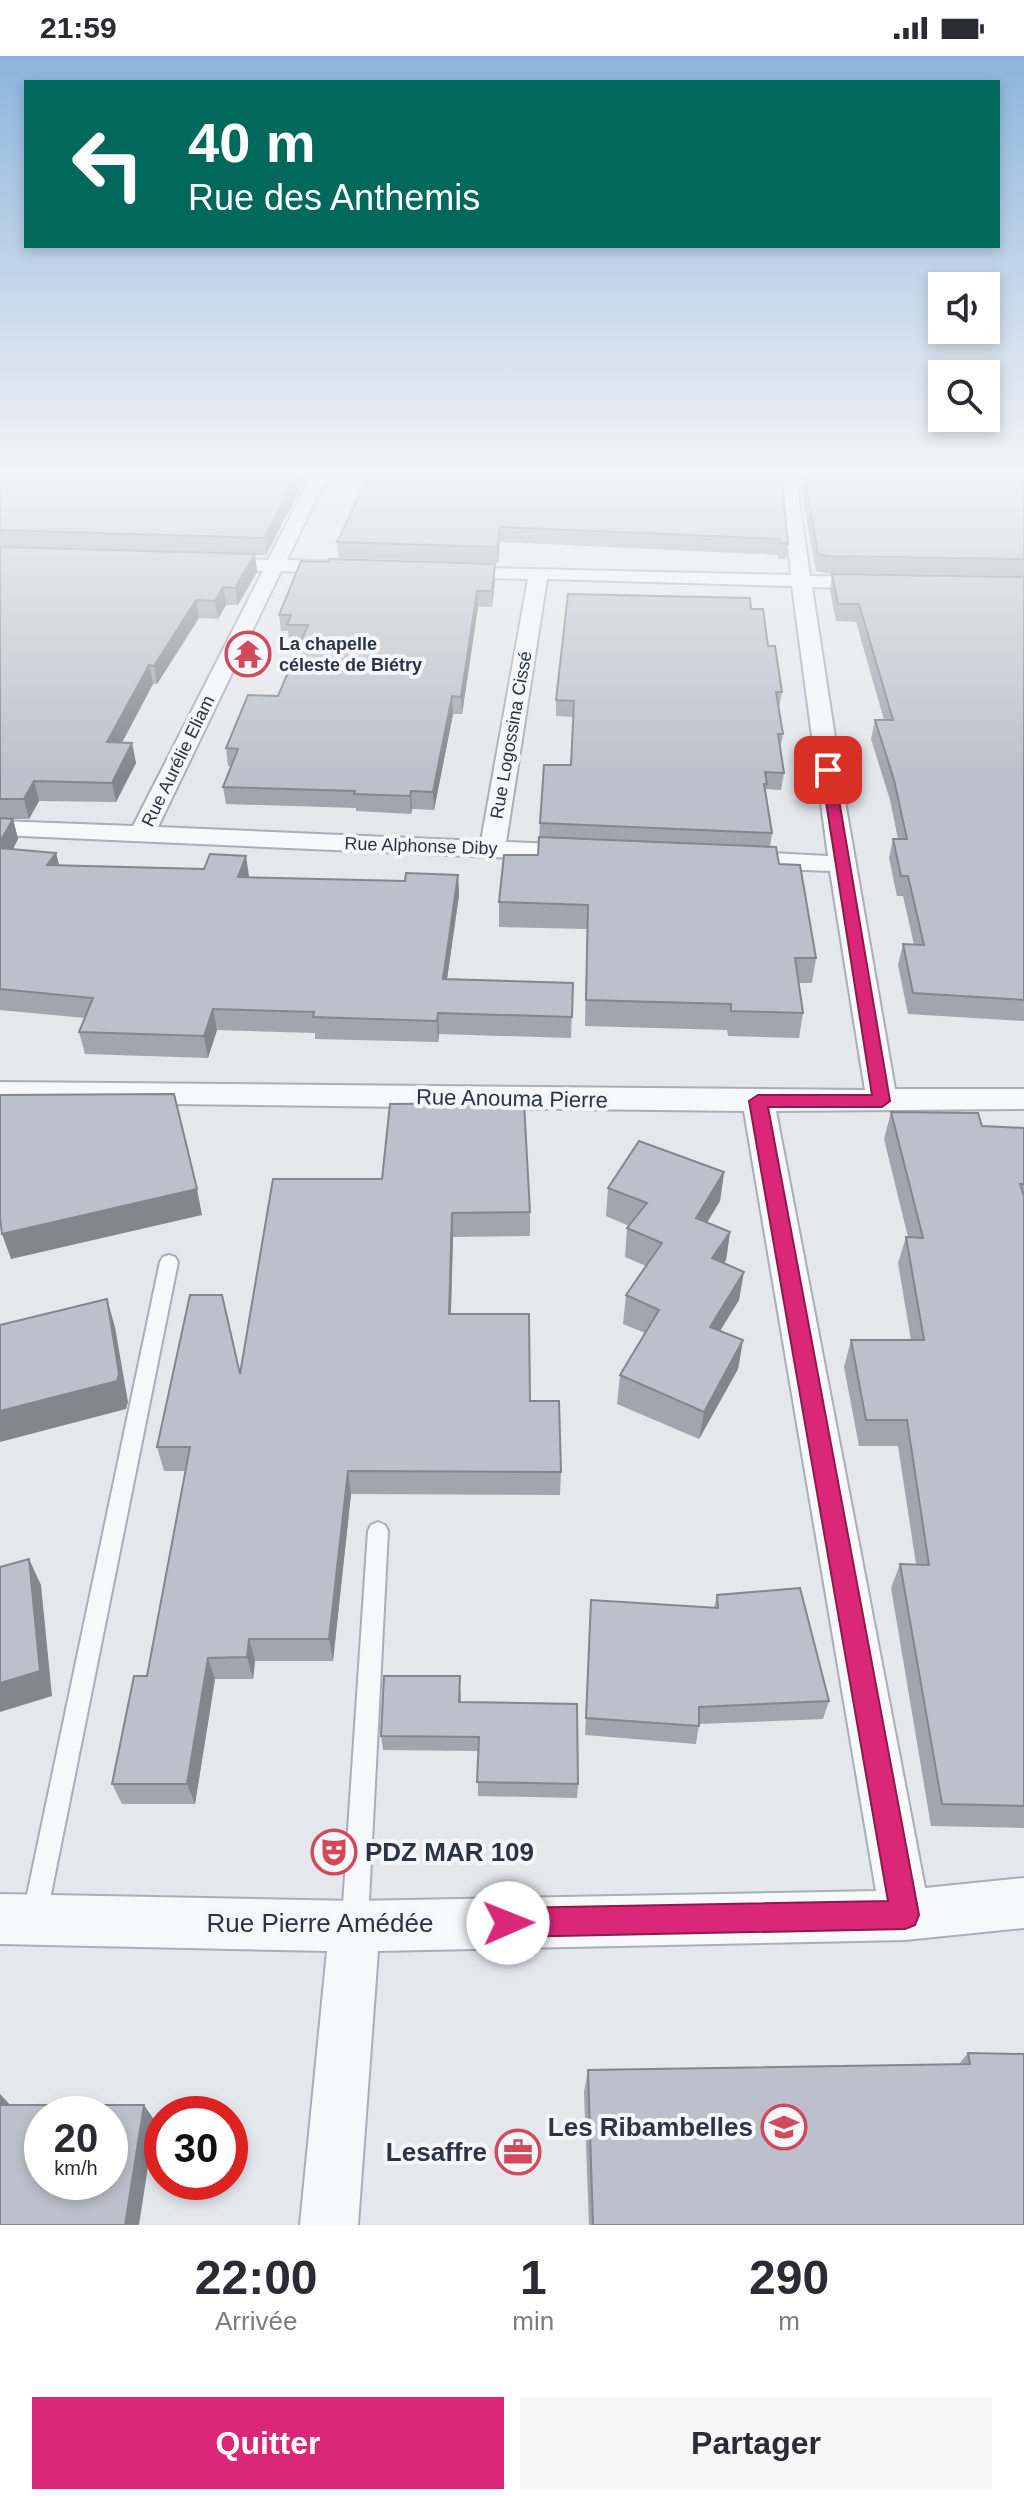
<!DOCTYPE html>
<html lang="fr">
<head>
<meta charset="utf-8">
<style>
	:root { --surface:#fff; --page:#f7f7f7; --text:#2b2b33; --muted:#7c7c81; --accent:#db2777 }
	body { margin:0; font-family:Arial,sans-serif; background:var(--page); color:var(--text); height:100vh; display:flex; flex-direction:column; font-size:30px; white-space:nowrap }
	* { box-sizing:border-box; margin:0 }
	p { font-size:26px; color:var(--muted) }
	.icon { flex:none; width:44px; height:44px; fill:none; stroke:currentColor; stroke-width:2; stroke-linecap:round; stroke-linejoin:round }
	.map { position:relative; height:2169px; overflow:hidden }
	.details { display:flex; flex-direction:column; background:var(--surface); flex:1 }
	.details>* { flex:none }
	.hud { position:absolute; left:24px; top:24px; width:976px; height:168px; border-radius:0px; box-shadow:0 4px 12px #0003; background:#00695c; color:#fff; overflow:hidden }
	.controls { position:absolute; left:928px; top:216px; display:grid; gap:16px }
	.controls a { display:grid; place-items:center; width:72px; height:72px; border-radius:0px; background:var(--surface); box-shadow:0 4px 12px #0003; font-size:40px }
	.speed { position:absolute; left:24px; top:2040px; display:flex; gap:16px; font-size:40px; font-weight:700; text-align:center }
	.speed>* { display:grid; place-content:center; width:104px; height:104px; border-radius:50%; background:var(--surface); box-shadow:0 4px 12px #0003; line-height:1 }
	.speed small { font-size:20px; font-weight:400 }
	.speed .limit { border:12px solid #d22; background:#fff; color:#111 }
	.pin { position:absolute; display:grid; place-items:center; width:68px; height:68px; color:#fff; margin:-34px; border-radius:16px; box-shadow:0 4px 12px #0006 }
	.me { position:absolute; width:88px; margin:-44px; rotate:89deg; stroke-linejoin:round; filter:drop-shadow(0 0 6px #0008) }
	.turn { display:flex; align-items:center; gap:28px; height:168px; padding:0 32px; font-size:36px }
	.turn .icon { width:104px; height:104px; stroke-width:2.5 }
	.turn b { display:block; font-size:56px; line-height:68px }
	.eta { display:flex; justify-content:space-evenly; align-items:center; height:136px; text-align:center }
	.eta b { font-size:48px; font-weight:700; line-height:56px }
	.cta { display:flex; gap:16px; margin-top:auto; padding:16px 32px }
	.cta a { flex:1; height:92px; border-radius:0px; background:var(--accent); color:#fff; font-size:32px; font-weight:700; line-height:92px; text-align:center }
	.cta a+a { background:var(--page); color:var(--text) }
	.status { display:flex; justify-content:space-between; align-items:center; height:56px; padding:0 40px; background:var(--surface); direction:ltr }
	.status svg { height:22px; fill:currentColor }
	.map>svg:first-child { display:block }
	.lines { fill:none; stroke-linecap:round; stroke-linejoin:round }
	.lane-casing { stroke:#a9aeb7; stroke-width:4 }
	.street-casing { stroke:#a9aeb7; stroke-width:4 }
	.secondary-casing { stroke:#a9aeb7; stroke-width:4 }
	.lane { fill:#f7f8fa; fill-rule:evenodd }
	.street { fill:#f7f8fa; fill-rule:evenodd }
	.secondary { fill:#fff; fill-rule:evenodd }
	.wall { fill:#a1a5ae }
	.shaded-wall { fill:#83868d }
	.building { fill:#bbc0ca; stroke:#83868d; stroke-width:2; fill-rule:evenodd }
	.route { fill:#db2777; stroke:#8e194d; stroke-width:2 }
	.labels { text-anchor:middle; stroke-width:8; stroke-linejoin:round; paint-order:stroke }
	.far-poi-label { font-size:18px; font-weight:bold; fill:#2b3445; stroke:#f4f6f9; text-anchor:start }
	.far-street-label { font-size:18px; fill:#2b3445; stroke:#f4f6f9 }
	.street-label { font-size:22px; fill:#2b3445; stroke:#f4f6f9 }
	.near-poi-label { font-size:26px; font-weight:bold; fill:#2b3445; stroke:#f4f6f9; text-anchor:end }
	.near-street-label { font-size:26px; fill:#2b3445; stroke:#f4f6f9 }
</style>
</head>
<body>
<div class="status"><b>21:59</b><svg viewBox="0 0 49 12"><path d="M0 12V9h3v3zM5 12V6h3v6zM10 12V3h3v9zM15 12V0h3v12zM26 1h20v11H26zM47 4h2v5h-2z"/></svg></div>
<div class="map">
<svg width="1024" height="2169" viewBox="0 0 1024 2169">
	<rect width="100%" height="100%" fill="#e4e7ec"/>
	<g class="lines">
		<g class="lane-casing">
			<g id="lane">
				<path d="M169 1199 175 1201 178 1206 47 1858 44 1867 35 1870 26 1867 23 1858 160 1206 163 1201Z"/>
				<path d="M378 1466 385 1469 388 1475 368 1864 364 1873 355 1877 346 1873 342 1864 368 1475 371 1469Z"/>
			</g>
		</g>
		<g class="street-casing">
			<path id="street" d="M313 416H329L287 504 341 506 350 512 341 518 281 515 158 771 481 785 528 523 451 521 444 519 442 515 444 511 791 519 781 422 783 418H795L810 520 873 521 883 527 873 533 812 531 843 734 895 1033H1024V1053L776 1055 925 1832 1024 1822V1872L905 1884 378 1895 358 2169H300L327 1895 0 1888V1838L355 1845 876 1835 744 1055 0 1046V1026L865 1034 830 815 735 811 726 808 722 803 726 798 735 795 828 800 792 530 547 523 506 786 580 789 589 792 593 797 589 802 580 805 0 779V765L133 770 263 515 212 513 203 507 212 501 268 504Z"/>
		</g>
		<g class="secondary-casing">
			<path id="secondary" d="M602 416H864L874 423 871 428 863 430 613 423Z"/>
		</g>
		<use href="#lane" class="lane"/>
		<use href="#street" class="street"/>
		<use href="#secondary" class="secondary"/>
	</g>
	<g class="wall">
		<path d="M0 416H309L266 499H255L257 516 238 549H226L218 563 199 562 157 628H153L122 687H132L136 707 116 746 39 745 29 763H13L18 783 13 793 56 797 59 809 249 820 248 821 405 825 458 819 459 839 447 923 573 927 571 982 439 978 438 986 315 983V977L217 974 208 1002 85 998 79 976 85 962 0 954Z"/>
		<path d="M781 416 788 488 786 503H778V499L500 486 498 507 339 502 337 486 517 418Z"/>
		<path d="M803 416 1024 420V520L826 517 816 515 801 431Z"/>
		<path d="M495 508V524L492 551H478L462 658H453L434 754 412 753 411 758 356 755V752L226 748 223 731 231 710H228L226 692 278 640 301 585H289L288 575H281L279 559Z"/>
		<path d="M832 518 1024 521V965L908 958 898 909 903 888 914 889 903 840H897L889 802 893 783H898L890 744 871 683 875 664H884L856 566 836 565 830 535Z"/>
		<path d="M751 553 768 590 782 636 779 652 783 678 780 694 784 717 781 734 766 733V737L772 777 770 791 779 808 816 902 812 927H799L803 957 799 982 728 980 727 974 585 970 587 873 499 871V846L538 799 540 767 571 709 573 661 556 660V644Z"/>
		<path d="M891 1056 982 1070 1024 1072V1772L931 1770 891 1532 900 1508H916L898 1390H859L844 1311 851 1284H911L898 1207 906 1181H908L884 1083Z"/>
		<path d="M724 1116 720 1145 707 1166 730 1176 726 1204 724 1207 739 1244 720 1275 743 1284 738 1313 699 1383 617 1348 620 1319 645 1277 623 1268 626 1239 646 1210 625 1201 627 1172 629 1170 606 1160 608 1132Z"/>
		<path d="M273 1123 530 1156V1180L453 1181 451 1258 561 1416 560 1439 351 1438 333 1605H255L253 1623H215L195 1748H122L112 1728 147 1620 185 1415H164L157 1391 240 1318Z"/>
		<path d="M717 1539 829 1645 823 1663 699 1668 696 1688 585 1679 591 1544 714 1552Z"/>
		<path d="M461 1635V1646L578 1728 577 1742 478 1740V1695L383 1694 381 1680Z"/>
		<path d="M968 1997 1024 2169H589L584 2036 588 2014 959 2008Z"/>
	</g>
	<g class="shaded-wall">
		<path d="M299 416H309L266 499 264 482Z"/>
		<path d="M500 471V486L498 507 497 491Z"/>
		<path d="M255 498 257 516 238 549 235 532Z"/>
		<path d="M495 508V524L492 551V535Z"/>
		<path d="M223 531 226 549 218 563 215 545Z"/>
		<path d="M477 535 478 551 462 658 461 641Z"/>
		<path d="M196 544 199 562 157 628 154 610Z"/>
		<path d="M149 609 153 628 112 705 107 686Z"/>
		<path d="M452 640 453 658 434 754 433 736Z"/>
		<path d="M132 687 136 707 116 746 112 727Z"/>
		<path d="M34 725 39 745 29 763 24 743Z"/>
		<path d="M411 735 412 753 411 758 410 740Z"/>
		<path d="M13 763 18 783 3 812 0 802V786Z"/>
		<path d="M56 797 61 817 47 809Z"/>
		<path d="M246 800 249 820 242 842 238 821Z"/>
		<path d="M458 819 459 839 444 944 443 923Z"/>
		<path d="M213 953 217 974 208 1002 204 980Z"/>
		<path d="M438 957 439 978 438 986 437 965Z"/>
		<path d="M724 1116 720 1145 693 1190 696 1162Z"/>
		<path d="M197 1133 202 1159 11 1203 2 1178Z"/>
		<path d="M452 1157 453 1181 450 1282 449 1258Z"/>
		<path d="M730 1176 726 1204 708 1231 712 1202Z"/>
		<path d="M744 1216 739 1244 705 1299 710 1271Z"/>
		<path d="M107 1243 115 1271 128 1346 126 1353 0 1386V1355Z"/>
		<path d="M743 1284 738 1313 699 1383 704 1356Z"/>
		<path d="M348 1415 351 1438 333 1605 329 1583Z"/>
		<path d="M29 1503 41 1529 52 1640 0 1656V1627Z"/>
		<path d="M249 1583 255 1605 253 1623 247 1601Z"/>
		<path d="M208 1602 215 1623 195 1748 187 1728Z"/>
		<path d="M0 2038 14 2053H0Z"/>
		<path d="M144 2049 155 2065 139 2169H125Z"/>
	</g>
	<g class="building">
		<path d="M0 416H299L264 482 0 474Z"/>
		<path d="M371 416H461L517 418 518 416H781L788 488 780 487V483L500 471 497 491 337 486Z"/>
		<path d="M804 416 1024 420V503L828 500 818 498Z"/>
		<path d="M0 491 255 498 235 532 223 531 215 545 196 544 154 610 149 609 107 686 132 687 112 727 34 725 24 743H0Z"/>
		<path d="M329 503 495 508 492 535H477L461 641 452 640 433 736 411 735 410 740 354 738 355 735 223 731 238 693 226 692 248 639 278 640 308 569H287L291 559H279L301 505 328 506Z"/>
		<path d="M832 518 1024 521V944L913 937 903 888 924 889 908 820H901L893 783H907L894 724 875 664H893L859 548H838Z"/>
		<path d="M568 538 750 542 751 553H763L768 590H775L782 636H776L783 678H778L784 717 765 716 767 728H764L772 777 540 767 544 709H571L574 645 556 644Z"/>
		<path d="M0 762 13 763 0 786Z"/>
		<path d="M539 781 776 791 779 808 800 809 816 902H795L803 957 731 955V948L586 944 588 849 499 846 504 799H538Z"/>
		<path d="M0 792 56 797 47 809 204 813 210 798 246 800 238 821 405 825 406 817 458 819 443 923 573 927 572 961 438 957 437 965 313 961 314 956 213 953 204 980 79 976 93 942 0 933Z"/>
		<path d="M174 1038 197 1133 2 1178 0 1162V1039Z"/>
		<path d="M524 1047 530 1156 452 1157 449 1258H529L530 1345H559L561 1416 348 1415 329 1583H249L247 1601 208 1602 187 1728H112L134 1620H147L190 1391H157L190 1239H222L240 1318 273 1123H382L390 1048Z"/>
		<path d="M891 1056 978 1057 982 1070 1024 1072V1128H1020L1024 1140V1750L942 1748 900 1508 929 1509 907 1364H866L851 1284H924L906 1181 923 1182Z"/>
		<path d="M639 1085 724 1116 696 1162 730 1176 712 1202 744 1216 710 1271 743 1284 704 1356 620 1319 659 1254 626 1239 662 1187 627 1172 647 1147 608 1132Z"/>
		<path d="M107 1243 119 1318 117 1325 0 1355V1269Z"/>
		<path d="M29 1503 40 1615 0 1627V1511Z"/>
		<path d="M800 1532 829 1645 699 1651V1670L586 1662 591 1544 718 1552 717 1539Z"/>
		<path d="M384 1620H460L459 1646 577 1648 578 1728 477 1726 479 1681 381 1680Z"/>
		<path d="M968 1997 1024 1998V2169H593L588 2014 970 2008Z"/>
		<path d="M0 2049H144L125 2169H0ZM42 2058H110V2126H42Z"/>
	</g>
	<linearGradient id="sky" x2="0" y2="1"><stop stop-color="#8bb4dd"/><stop offset="0.58" stop-color="#f3f4f6"/><stop offset="1" stop-color="#f3f4f6" stop-opacity="0"/></linearGradient>
	<rect width="1024" height="720" fill="url(#sky)"/>
	<path class="route" d="M828 710 834 714 890 1045 882 1051H768L919 1859 915 1869 905 1873 508 1881 498 1877 493 1867 498 1857 508 1852 888 1845 749 1045 758 1039H872L821 714Z"/>
	<defs>
		<g id="temple-ring" transform="scale(2.3)"><circle r="9.5" fill="#f4f6f9" stroke="#d1495b" stroke-width="1.5"/><path d="M0-6L5-2H3V0L6.5 2.5H4V6H1.5V3h-3V6H-4V2.5H-6.5L-3 0V-2H-5Z" fill="#d1495b"/></g>
		<g id="theatre-ring" transform="scale(2.3)"><circle r="9.5" fill="#f4f6f9" stroke="#d1495b" stroke-width="1.5"/><path d="M-5-5.5Q0-4 5-5.5V0Q5 5 0 6Q-5 5-5 0ZM-3.3-2.5H-1v1.5H-3.3ZM1-2.5H3.3v1.5H1ZM-2.8 1Q0 5.5 2.8 1Z" fill="#d1495b"/></g>
		<g id="school-ring" transform="scale(2.3)"><circle r="9.5" fill="#f4f6f9" stroke="#d1495b" stroke-width="1.5"/><path d="M0-5L7-2L0 1L-7-2ZM-4 1L0 2.5L4 1V4Q0 6-4 4Z" fill="#d1495b"/></g>
		<g id="office-ring" transform="scale(2.3)"><circle r="9.5" fill="#f4f6f9" stroke="#d1495b" stroke-width="1.5"/><path d="M-6-3h4V-5.5h4V-3h4V5H-6ZM-1-4.5V-3h2v-1.5ZM-6 0V1H6V0Z" fill="#d1495b"/></g>
	</defs>
	<g fill-rule="evenodd">
		<use href="#temple-ring" x="248" y="598"/>
		<use href="#theatre-ring" x="334" y="1796"/>
		<use href="#school-ring" x="784" y="2071"/>
		<use href="#office-ring" x="518" y="2096"/>
	</g>
	<g class="labels">
		<g class="far-poi-label">
			<text x="279" y="594">La chapelle<tspan x="279" dy="21">céleste de Biétry</tspan></text>
		</g>
		<g class="far-street-label">
			<text transform="translate(511 679) rotate(-80)" y="6">Rue Logossina Cissé</text>
			<text transform="translate(178 705) rotate(-64)" y="6">Rue Aurélie Eliam</text>
			<text transform="translate(421 790) rotate(2)" y="6">Rue Alphonse Diby</text>
		</g>
		<g class="street-label">
			<text transform="translate(512 1042) rotate(1)" y="8">Rue Anouma Pierre</text>
		</g>
		<g class="near-poi-label">
			<text x="365" y="1805" text-anchor="start">PDZ MAR 109</text>
			<text x="753" y="2080">Les Ribambelles</text>
			<text x="487" y="2105">Lesaffre</text>
		</g>
		<g class="near-street-label">
			<text x="320" y="1876">Rue Pierre Amédée</text>
		</g>
	</g>
</svg>
<div class="controls">
<a><svg class="icon" aria-label="sound" viewBox="0 0 24 24"><path d="M4 9h4l5-4v14l-5-4H4zM17 9q2 3 0 6"/></svg></a>
<a><svg class="icon" aria-label="search" viewBox="0 0 24 24"><circle cx="10" cy="10" r="6"/><path d="M15 15l6 6"/></svg></a>
</div>
<div class="speed"><div>20<small>km/h</small></div><div class="limit">30</div></div>
<div class="pin" style="left:828px;top:714px;background:#d93025"><svg class="icon" aria-label="arrive" viewBox="0 0 24 24"><path d="M6 21V4h12l-3 4 3 4H6"/></svg></div>
<svg class="me" style="left:508px;top:1867px" viewBox="-20 -20 40 40"><circle r="19" fill="#fff"/><path d="M0-13L10 11 0 6-10 11z" fill="#db2777"/></svg>
<div class="hud">
<div class="turn"><svg class="icon" aria-label="left" viewBox="0 0 24 24"><path d="M17 20v-9H6M10 6l-5 5 5 5"/></svg><div><b>40 m</b>Rue des Anthemis</div></div>
</div>
</div>
<section class="details">
<div class="eta">
<div><b>22:00</b><p>Arrivée</p></div>
<div><b>1</b><p>min</p></div>
<div><b>290</b><p>m</p></div>
</div>
<div class="cta"><a>Quitter</a><a>Partager</a></div>
</section>
</body>
</html>
